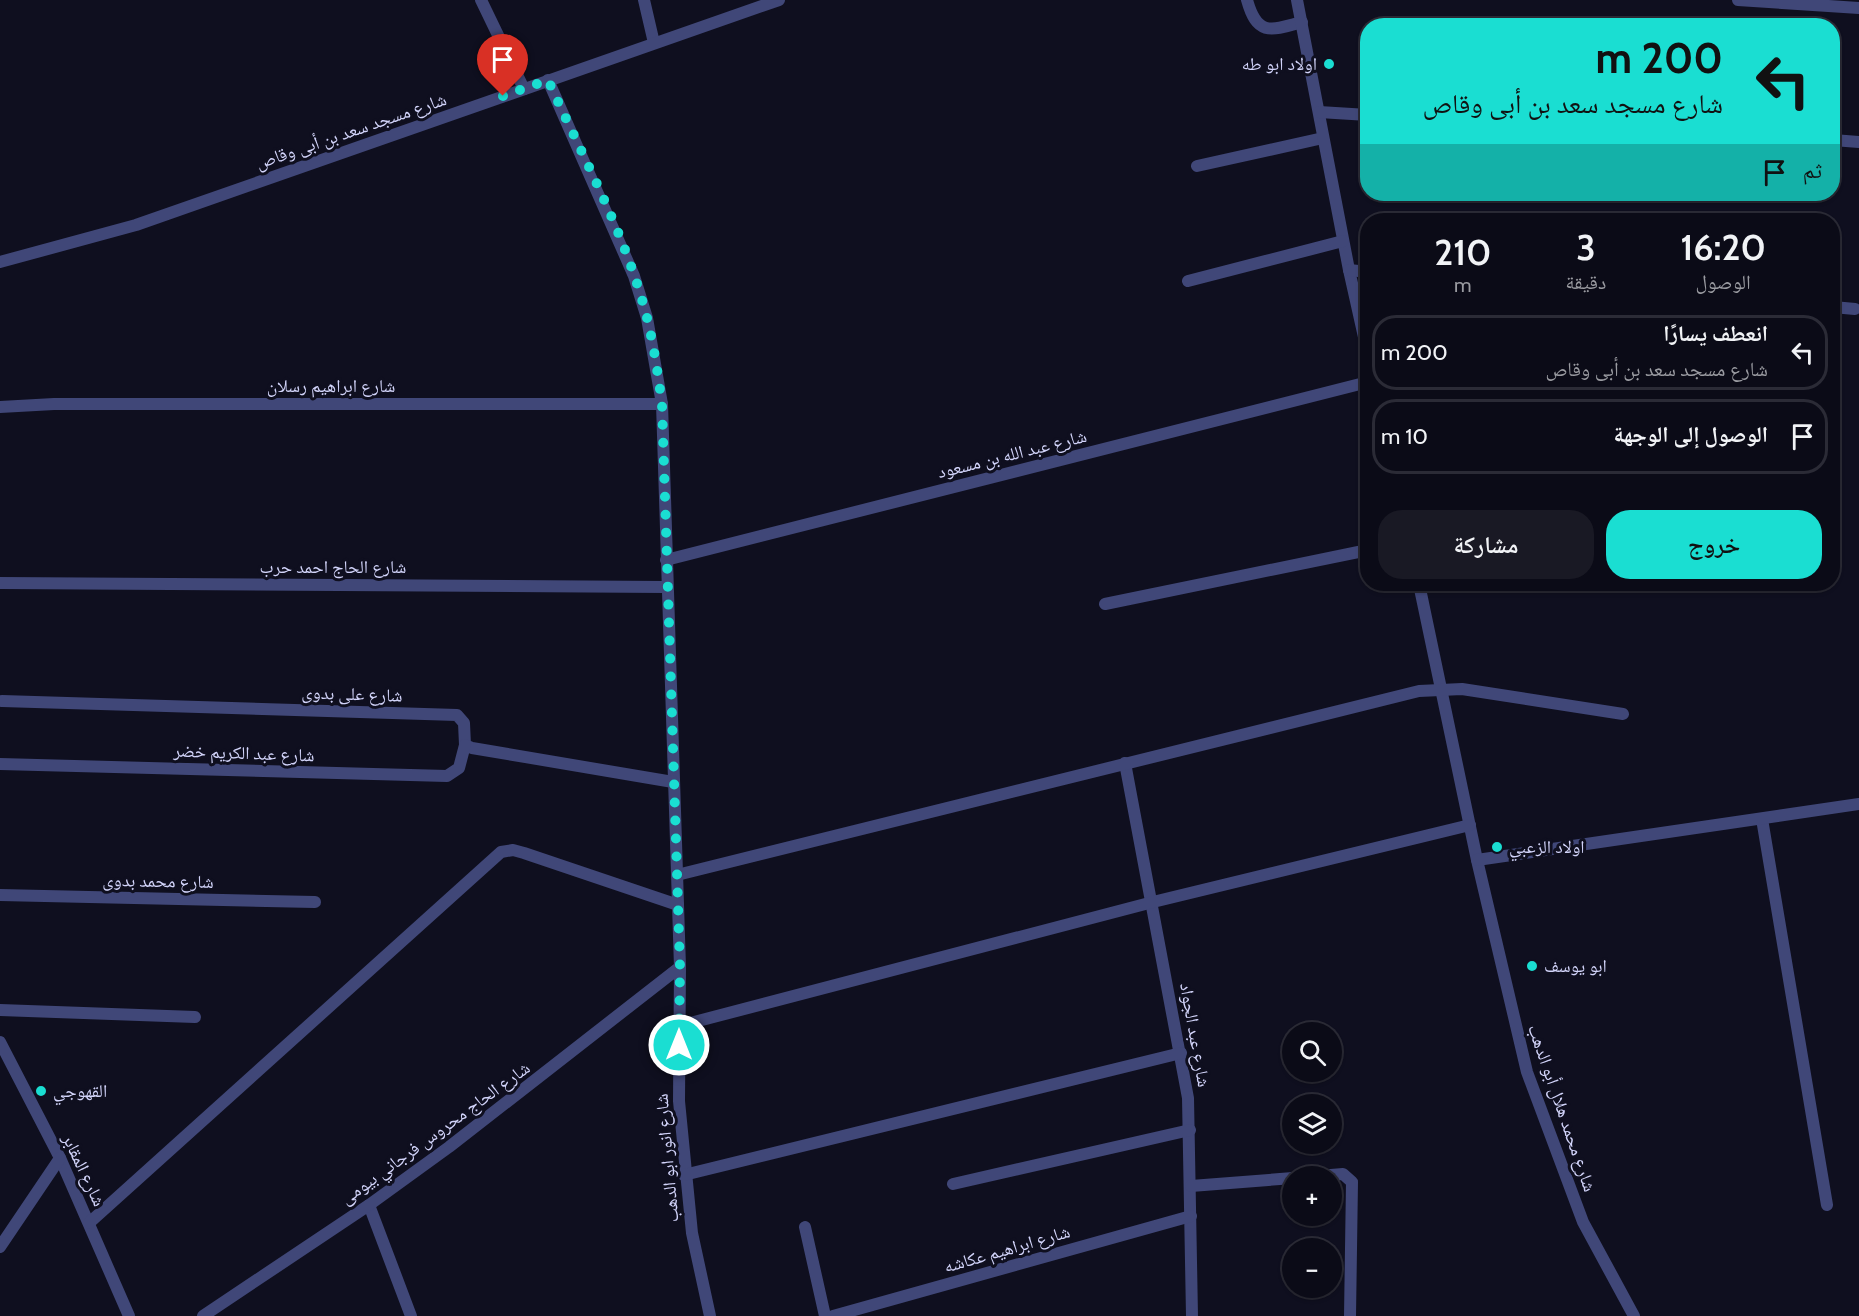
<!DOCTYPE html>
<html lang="ar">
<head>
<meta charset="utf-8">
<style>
	:root { --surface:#0b0b17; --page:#191924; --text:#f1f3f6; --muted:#9a9ba1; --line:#2b2b36; --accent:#1aded2 }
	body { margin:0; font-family:Cabin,"Noto Naskh Arabic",sans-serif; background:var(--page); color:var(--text); direction:rtl; height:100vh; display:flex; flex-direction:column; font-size:22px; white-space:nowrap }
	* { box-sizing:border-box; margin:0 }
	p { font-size:20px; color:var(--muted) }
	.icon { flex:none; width:33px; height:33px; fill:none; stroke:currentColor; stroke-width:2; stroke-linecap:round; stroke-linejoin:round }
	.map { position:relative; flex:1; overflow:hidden; direction:ltr }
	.details { position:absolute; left:1360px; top:213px; width:480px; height:378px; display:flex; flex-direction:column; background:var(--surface); border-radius:24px; box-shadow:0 2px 4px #0004,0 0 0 2px var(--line); direction:rtl }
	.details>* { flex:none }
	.guide { position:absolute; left:1360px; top:18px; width:480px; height:183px; border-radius:24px; box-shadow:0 2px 4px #0004,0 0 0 2px var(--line); direction:rtl; background:#1aded2; color:#111; overflow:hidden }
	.tools { position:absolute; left:1282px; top:1022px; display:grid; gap:12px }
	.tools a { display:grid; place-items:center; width:60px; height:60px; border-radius:50%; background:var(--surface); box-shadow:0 2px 4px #0004,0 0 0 2px var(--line); font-size:30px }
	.pin { position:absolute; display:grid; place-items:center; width:51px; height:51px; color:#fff; margin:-62px -26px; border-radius:50% 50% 50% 0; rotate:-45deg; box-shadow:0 0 6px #0007 }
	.pin .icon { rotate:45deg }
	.me { position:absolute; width:66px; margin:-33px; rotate:0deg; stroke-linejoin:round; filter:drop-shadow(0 0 4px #0008) }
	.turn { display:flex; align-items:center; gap:21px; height:126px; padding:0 18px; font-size:27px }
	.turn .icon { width:78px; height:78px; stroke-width:2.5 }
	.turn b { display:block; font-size:42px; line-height:51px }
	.then { display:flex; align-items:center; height:57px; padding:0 18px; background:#0003; gap:12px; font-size:22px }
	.eta { display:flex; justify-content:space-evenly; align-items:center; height:102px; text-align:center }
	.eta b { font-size:36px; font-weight:600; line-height:42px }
	.primary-button { display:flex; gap:12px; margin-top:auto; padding:12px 18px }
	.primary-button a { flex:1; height:69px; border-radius:24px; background:var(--accent); color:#111; font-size:24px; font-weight:600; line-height:69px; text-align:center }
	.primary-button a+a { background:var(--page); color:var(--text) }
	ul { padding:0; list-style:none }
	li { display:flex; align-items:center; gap:18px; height:75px; margin:0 12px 9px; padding:0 6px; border:3px solid var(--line); border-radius:24px }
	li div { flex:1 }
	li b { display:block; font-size:22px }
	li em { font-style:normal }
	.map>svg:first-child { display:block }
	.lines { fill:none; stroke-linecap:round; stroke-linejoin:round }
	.service { stroke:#404778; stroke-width:12 }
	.minor { stroke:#404778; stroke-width:12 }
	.tertiary { stroke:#404778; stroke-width:12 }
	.route { stroke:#1aded2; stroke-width:10; stroke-dasharray:0 18 }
	.poi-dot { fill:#1aded2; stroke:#0f0f1f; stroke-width:2 }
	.labels { text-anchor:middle; stroke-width:6; stroke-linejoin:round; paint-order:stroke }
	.poi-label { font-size:18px; fill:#d2d4fa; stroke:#0f0f1f; text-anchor:start }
	.street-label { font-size:18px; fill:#d2d4fa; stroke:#0f0f1f }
</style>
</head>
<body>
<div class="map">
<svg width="1859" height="1316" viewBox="0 0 1859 1316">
	<rect width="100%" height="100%" fill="#0f0f1f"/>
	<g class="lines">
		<g class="service">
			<path d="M1247 0C1257 36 1270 31 1302 22"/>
			<path d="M1197 166 1323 138"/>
		</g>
		<g class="minor">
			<path d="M481 0 524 89"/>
			<path d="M644 0 654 43"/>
			<path d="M1297 0 1349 270 1368 355"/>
			<path d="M1738 0 1859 8"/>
			<path d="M548 80 634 276 647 318 662 404 680 967 679 1101 692 1233 710 1316"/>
			<path d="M1319 112 1368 115"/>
			<path d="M1833 140 1859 142"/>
			<path d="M1349 270 1368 272"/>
			<path d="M1188 281 1343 241"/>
			<path d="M1833 307 1855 309"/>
			<path d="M0 407 54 404H662"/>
			<path d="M666 560 1368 382"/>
			<path d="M0 583 666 587"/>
			<path d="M1419 584 1477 860 1527 1072 1583 1222 1634 1316"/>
			<path d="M1105 604 1368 550"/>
			<path d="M2 701 457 715 464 723 465 745 472 748 673 782"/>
			<path d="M1125 763 1188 1098 1192 1316"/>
			<path d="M0 764 447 776 459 768 465 745"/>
			<path d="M1762 819 1827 1205"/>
			<path d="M1477 860 1859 804"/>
			<path d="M677 875 1419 691 1462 689 1623 714"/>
			<path d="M0 895 315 902"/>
			<path d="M0 1010 195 1017"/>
			<path d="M679 1026 1153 902 1470 825"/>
			<path d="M0 1042 60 1158 129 1316"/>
			<path d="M684 1175 1181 1053"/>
			<path d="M1319 1176 1343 1174 1352 1182 1350 1316"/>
			<path d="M953 1184 1190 1130"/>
			<path d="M1191 1186 1293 1178"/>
			<path d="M369 1205 411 1316"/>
			<path d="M89 1223 501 852 513 850 524 853 678 905"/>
			<path d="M805 1227 825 1316"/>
			<path d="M0 1247 60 1158"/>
			<path d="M203 1316 369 1205 449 1147 680 967"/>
			<path d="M833 1316 1191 1216"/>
		</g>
		<path class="tertiary" d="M0 262 136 225 779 0"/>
	</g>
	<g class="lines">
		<path class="route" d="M503 96 548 80C583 157 626 235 647 318 654 346 658 375 662 404L680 967 679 1045"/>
	</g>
	<g class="poi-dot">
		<circle cx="1329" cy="64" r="6"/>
		<circle cx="1497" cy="847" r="6"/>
		<circle cx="1532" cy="966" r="6"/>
		<circle cx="41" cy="1091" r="6"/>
	</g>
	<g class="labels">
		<g class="poi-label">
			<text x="1317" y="70" text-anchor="end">اولاد ابو طه</text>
			<text x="1509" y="853">اولاد الزعبي</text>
			<text x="1544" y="972">ابو يوسف</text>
			<text x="53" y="1097">القهوجي</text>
		</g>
		<g class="street-label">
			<text transform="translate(351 131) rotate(-19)" y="6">شارع مسجد سعد بن أبى وقاص</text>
			<text x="331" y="392">شارع ابراهيم رسلان</text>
			<text transform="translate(1012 454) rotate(-14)" y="6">شارع عبد الله بن مسعود</text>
			<text x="333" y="573">شارع الحاج احمد حرب</text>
			<text transform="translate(352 694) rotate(2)" y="6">شارع على بدوى</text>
			<text transform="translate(244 753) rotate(2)" y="6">شارع عبد الكريم خضر</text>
			<text transform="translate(158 881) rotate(1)" y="6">شارع محمد بدوى</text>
			<text transform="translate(1195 1035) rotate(80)" y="6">شارع عبد الجواد</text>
			<text transform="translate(1562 1108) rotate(71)" y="6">شارع محمد هلال أبو الدهب</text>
			<text transform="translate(435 1133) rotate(-36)" y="6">شارع الحاج محروس فرجاني بيومى</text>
			<text transform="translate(667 1158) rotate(-95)" y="6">شارع انور ابو الدهب</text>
			<text transform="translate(84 1170) rotate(65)" y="6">شارع المقابر</text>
			<text transform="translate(1007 1249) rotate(-16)" y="6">شارع ابراهيم عكاشه</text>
		</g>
	</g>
</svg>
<div class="tools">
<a><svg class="icon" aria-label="search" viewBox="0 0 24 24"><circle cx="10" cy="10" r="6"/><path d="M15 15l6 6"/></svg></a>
<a><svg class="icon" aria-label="layers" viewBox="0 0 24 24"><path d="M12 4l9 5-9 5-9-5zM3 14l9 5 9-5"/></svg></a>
<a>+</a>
<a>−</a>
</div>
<div class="pin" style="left:503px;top:96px;background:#d93025"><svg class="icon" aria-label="arrive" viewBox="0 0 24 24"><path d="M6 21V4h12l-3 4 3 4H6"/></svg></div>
<svg class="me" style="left:679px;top:1045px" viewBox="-20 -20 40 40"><circle r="17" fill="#1aded2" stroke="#fff" stroke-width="3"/><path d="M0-11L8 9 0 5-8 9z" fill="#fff"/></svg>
<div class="guide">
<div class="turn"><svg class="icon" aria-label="left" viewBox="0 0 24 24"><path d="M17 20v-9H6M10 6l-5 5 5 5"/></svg><div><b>200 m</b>شارع مسجد سعد بن أبى وقاص</div></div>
<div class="then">ثم<svg class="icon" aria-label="arrive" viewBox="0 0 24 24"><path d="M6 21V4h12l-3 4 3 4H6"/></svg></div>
</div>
<section class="details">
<div class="eta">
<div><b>16:20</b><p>الوصول</p></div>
<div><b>3</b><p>دقيقة</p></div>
<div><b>210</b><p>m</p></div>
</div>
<ul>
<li><svg class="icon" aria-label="left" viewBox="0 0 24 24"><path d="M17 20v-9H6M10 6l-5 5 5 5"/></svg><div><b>انعطف يسارًا</b><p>شارع مسجد سعد بن أبى وقاص</p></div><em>200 m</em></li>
<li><svg class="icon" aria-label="arrive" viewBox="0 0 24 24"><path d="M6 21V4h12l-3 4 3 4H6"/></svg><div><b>الوصول إلى الوجهة</b></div><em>10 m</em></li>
</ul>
<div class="primary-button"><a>خروج</a><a>مشاركة</a></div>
</section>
</div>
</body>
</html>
